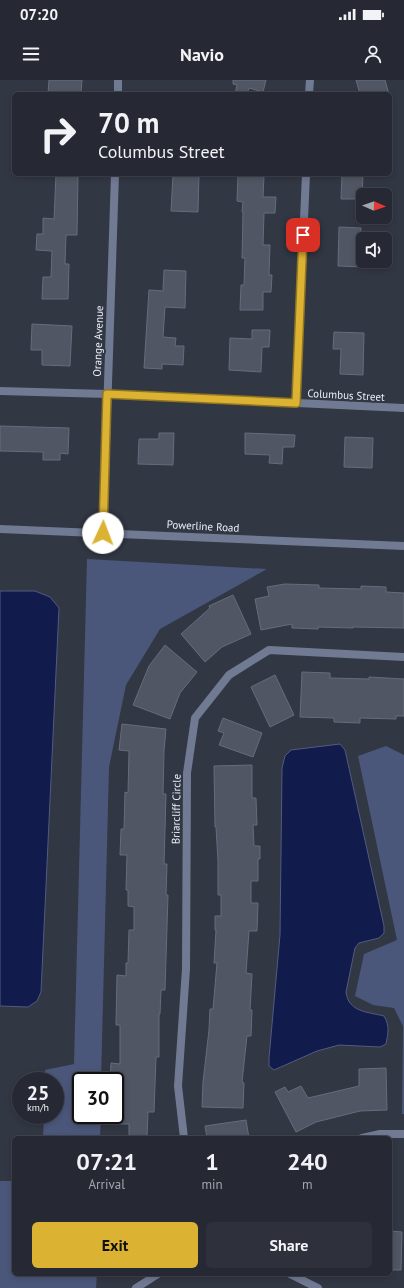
<!DOCTYPE html>
<html lang="en">
<head>
<meta charset="utf-8">
<style>
	:root { --surface:#262933; --page:#2e313b; --text:#f1f3f6; --muted:#a4a6ac; --line:#42454e; --accent:#dcb233 }
	body { margin:0; font-family:"PT Sans",sans-serif; background:var(--page); color:var(--text); height:100vh; display:flex; flex-direction:column; font-size:15px; white-space:nowrap }
	* { box-sizing:border-box; margin:0 }
	p { font-size:13px; color:var(--muted) }
	.icon { flex:none; width:22px; height:22px; fill:none; stroke:currentColor; stroke-width:2; stroke-linecap:round; stroke-linejoin:round }
	.map { position:relative; flex:1; overflow:hidden }
	.details { position:absolute; left:12px; top:1056px; width:380px; height:140px; display:flex; flex-direction:column; background:var(--surface); border-radius:6px; box-shadow:0 2px 6px #0003,0 0 0 1px var(--line) }
	.details>* { flex:none }
	.guide { position:absolute; left:12px; top:12px; width:380px; height:84px; border-radius:6px; box-shadow:0 2px 6px #0003,0 0 0 1px var(--line); background:#262933; color:var(--text); overflow:hidden }
	.needle { width:26px; rotate:92deg }
	.buttons { position:absolute; left:356px; top:108px; display:grid; gap:8px }
	.buttons a { display:grid; place-items:center; width:36px; height:36px; border-radius:6px; background:var(--surface); box-shadow:0 2px 6px #0003,0 0 0 1px var(--line); font-size:20px }
	.speed { position:absolute; left:12px; top:992px; display:flex; gap:8px; font-size:20px; font-weight:700; text-align:center }
	.speed>* { display:grid; place-content:center; width:52px; height:52px; border-radius:50%; background:var(--surface); box-shadow:0 2px 6px #0003,0 0 0 1px var(--line); line-height:1 }
	.speed small { font-size:10px; font-weight:400 }
	.speed .limit { border:2px solid #111; border-radius:6px; background:#fff; color:#111 }
	.pin { position:absolute; display:grid; place-items:center; width:34px; height:34px; color:#fff; margin:-17px; border-radius:8px; box-shadow:0 2px 6px #0006 }
	.me { position:absolute; width:44px; margin:-22px; rotate:2deg; stroke-linejoin:round; filter:drop-shadow(0 0 3px #0008) }
	.turn { display:flex; align-items:center; gap:14px; height:84px; padding:0 20px; font-size:18px }
	.turn .icon { width:52px; height:52px; stroke-width:2.5 }
	.turn b { display:block; font-size:28px; line-height:34px }
	.eta { display:flex; justify-content:space-evenly; align-items:center; height:68px; text-align:center }
	.eta b { font-size:24px; font-weight:700; line-height:28px }
	.action { display:flex; gap:8px; margin-top:auto; padding:8px 20px }
	.action a { flex:1; height:46px; border-radius:6px; background:var(--accent); color:#111; font-size:16px; font-weight:700; line-height:46px; text-align:center }
	.action a+a { background:var(--page); color:var(--text) }
	.status { display:flex; justify-content:space-between; align-items:center; height:28px; padding:0 20px; background:var(--surface); direction:ltr }
	.status svg { height:11px; fill:currentColor }
	header { display:flex; justify-content:space-between; align-items:center; height:52px; padding:0 20px; background:var(--surface); font-size:18px; font-weight:700 }
	.map>svg:first-child { display:block }
	.green { fill:#4b577a }
	.water { fill:#111c4d; stroke:#525b80 }
	.building { fill:#505664; stroke:#666c7b }
	.lines { fill:none; stroke-linecap:round; stroke-linejoin:round }
	.street { stroke:#707a93; stroke-width:8 }
	.route-casing { stroke:#8f7421; stroke-width:10 }
	.route { stroke:#dcb233; stroke-width:7 }
	.labels { text-anchor:middle; stroke-width:4; stroke-linejoin:round; paint-order:stroke }
	.street-label { font-size:11px; fill:#ebeff8; stroke:#323744 }
</style>
</head>
<body>
<div class="status"><b>07:20</b><svg viewBox="0 0 49 12"><path d="M0 12V9h3v3zM5 12V6h3v6zM10 12V3h3v9zM15 12V0h3v12zM26 1h20v11H26zM47 4h2v5h-2z"/></svg></div>
<header><svg class="icon" aria-label="menu" viewBox="0 0 24 24"><path d="M4 6h16M4 12h16M4 18h16"/></svg>Navio<svg class="icon" aria-label="person" viewBox="0 0 24 24"><circle cx="12" cy="8" r="4"/><path d="M4 21q1-7 8-7t8 7"/></svg></header>
<div class="map">
<svg width="404" height="1208" viewBox="0 0 404 1208">
	<rect width="100%" height="100%" fill="#323744"/>
	<g class="green">
		<path d="M87 479 267 489 160 549 126 605 109 687 101 1001H81V1035H101L100 1058H43L44 1035H55V1001H45V990L74 984Z"/>
		<path d="M386 666 404 675V1034H402L403 946 394 928 373 925 355 916 364 874 397 860 358 676Z"/>
		<path d="M0 1101H14V1194H97L96 1208H0Z"/>
	</g>
	<g class="water">
		<path d="M0 511H35L50 517 59 528 41 912 37 921 28 927 0 926Z"/>
		<path d="M340 664 345 670 384 846V853L379 858 359 863 355 868 346 912C348 932 368 932 384 936 390 946 388 953 386 964L380 967 339 965 317 971 274 990 269 986V978L280 855 282 688 285 676 291 670Z"/>
	</g>
	<g class="building">
		<path d="M49 0H82L81 14H48Z"/>
		<path d="M233 0H266L263 12 249 8 247 14H235L237 5 233 4Z"/>
		<path d="M356 0H385L389 14H360Z"/>
		<path d="M56 94H78L77 155H66L65 184H69L68 219H42L43 197H51L52 171 36 170 37 154H43V138L54 139Z"/>
		<path d="M173 94H199L198 132 171 131Z"/>
		<path d="M342 94H363L362 119H341Z"/>
		<path d="M238 95 264 96 263 117H276L275 133H264L263 165H270L269 195H272L271 212H263V230H240L241 205H244L245 178H242L243 132H242L243 122 237 121Z"/>
		<path d="M339 147 361 148 360 160 363 161V187L338 186Z"/>
		<path d="M164 190 186 191 185 228 165 227 163 257 176 258 175 266H184L183 285 162 284V289L144 288 149 210 163 211Z"/>
		<path d="M32 244 72 246 70 286 42 285V270H31Z"/>
		<path d="M252 250H270L269 267H262L261 292 229 290 230 258 252 259Z"/>
		<path d="M334 252 364 253 363 295 340 294 341 269H333Z"/>
		<path d="M0 346 69 348 68 374 60 373V380H43V372L0 371Z"/>
		<path d="M159 353H174L173 385 138 384 139 359H159Z"/>
		<path d="M245 353 295 355 294 367H283L282 384 269 383 270 375 245 374Z"/>
		<path d="M345 357 373 358 372 388 344 387Z"/>
		<path d="M285 504 319 505V508L361 509V506L386 507V512L404 513V548L353 547V548L318 547V549L292 548V544L261 550 255 519 269 516 267 507Z"/>
		<path d="M233 515 251 554 222 567 205 582 181 554 210 528 209 526Z"/>
		<path d="M165 565 197 592 180 613 170 639 133 625 149 586Z"/>
		<path d="M302 592 330 593V598L369 599V597L404 599V636H396V639L360 638V643L334 642V638L300 637Z"/>
		<path d="M275 595 294 635 270 647 251 607Z"/>
		<path d="M223 638 262 653 253 677 219 665 224 653 218 651Z"/>
		<path d="M122 644 166 649 164 671 163 714H166L164 784H167L166 815H168L165 910H161L160 934H159V977H156L154 1032H148L147 1058H129V1044H115V1001H110L111 983 120 984V945H116L117 895 126 896V883H128L129 850H134V827L128 826V810H126L127 775H120L121 749H124L125 712 128 713 129 671 119 670Z"/>
		<path d="M252 685V718H256L257 745H253L254 766H260V779H258V801H251V823H258L257 851H249L246 893 252 894 250 930H252L251 956H247L242 1002 244 1003 243 1028 202 1027 203 1002 209 950 210 929H213L217 883H214L216 850H215V836H221V815H218V781L216 747H215L214 686Z"/>
		<path d="M386 988 387 1030 360 1031 316 1042 296 1052 275 1012 285 1007 288 1012 301 1006 308 1018 359 1006V989Z"/>
		<path d="M246 1040 249 1058H207L205 1046Z"/>
		<path d="M390 1151 402 1152 401 1190H390Z"/>
	</g>
	<g class="lines">
		<g class="street">
			<path d="M118 14V0"/>
			<path d="M309 14 310 0"/>
			<path d="M0 311 107 314 404 328"/>
			<path d="M296 323 306 94"/>
			<path d="M0 449 404 466"/>
			<path d="M103 453 115 94"/>
			<path d="M184 1058 178 1006 186 889 187 693 195 638 229 595 269 570 404 577"/>
			<path d="M362 1058 380 1054H404"/>
			<path d="M290 1194 318 1208"/>
			<path d="M136 1208 158 1194"/>
		</g>
	</g>
	<g class="lines">
		<g class="route-casing">
			<path id="route" d="M103 453 107 314 296 323 303 155"/>
		</g>
		<use href="#route" class="route"/>
	</g>
	<g class="labels">
		<g class="street-label">
			<text transform="translate(98 261) rotate(-88)" y="4">Orange Avenue</text>
			<text transform="translate(346 315) rotate(3)" y="4">Columbus Street</text>
			<text transform="translate(203 446) rotate(3)" y="4">Powerline Road</text>
			<text transform="translate(176 729) rotate(-89)" y="4">Briarcliff Circle</text>
		</g>
	</g>
</svg>
<div class="buttons">
<a><svg class="needle" viewBox="-14 -14 28 28"><path d="M0-13l5 13h-10z" fill="#e53935"/><path d="M0 13l5-13h-10z" fill="#a4a6ac"/></svg></a>
<a><svg class="icon" aria-label="sound" viewBox="0 0 24 24"><path d="M4 9h4l5-4v14l-5-4H4zM17 9q2 3 0 6"/></svg></a>
</div>
<div class="speed"><div>25<small>km/h</small></div><div class="limit">30</div></div>
<div class="pin" style="left:303px;top:155px;background:#d93025"><svg class="icon" aria-label="arrive" viewBox="0 0 24 24"><path d="M6 21V4h12l-3 4 3 4H6"/></svg></div>
<svg class="me" style="left:103px;top:453px" viewBox="-20 -20 40 40"><circle r="19" fill="#fff"/><path d="M0-13L10 11 0 6-10 11z" fill="#dcb233"/></svg>
<div class="guide">
<div class="turn"><svg class="icon" aria-label="right" viewBox="0 0 24 24"><path d="M7 20v-9h11M14 6l5 5-5 5"/></svg><div><b>70 m</b>Columbus Street</div></div>
</div>
<section class="details">
<div class="eta">
<div><b>07:21</b><p>Arrival</p></div>
<div><b>1</b><p>min</p></div>
<div><b>240</b><p>m</p></div>
</div>
<div class="action"><a>Exit</a><a>Share</a></div>
</section>
</div>
</body>
</html>
